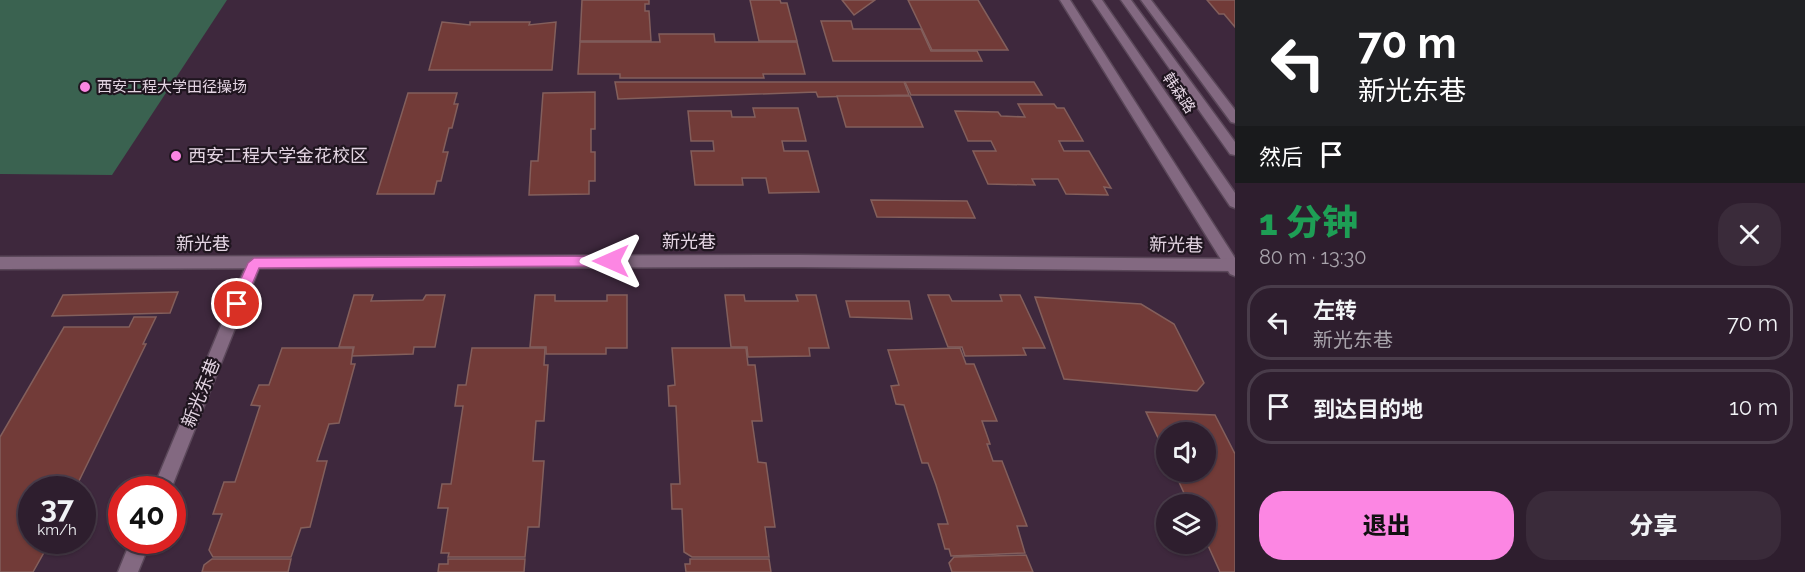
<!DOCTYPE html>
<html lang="zh">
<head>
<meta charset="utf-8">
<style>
	:root { --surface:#2e1e2e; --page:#3a2b3a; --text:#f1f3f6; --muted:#a7a2aa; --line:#493c4a; --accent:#fc86e3 }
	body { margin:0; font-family:Raleway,"Noto Sans SC",sans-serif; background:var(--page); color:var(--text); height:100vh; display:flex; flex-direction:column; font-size:22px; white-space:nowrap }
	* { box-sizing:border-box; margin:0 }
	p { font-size:20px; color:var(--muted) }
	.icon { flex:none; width:33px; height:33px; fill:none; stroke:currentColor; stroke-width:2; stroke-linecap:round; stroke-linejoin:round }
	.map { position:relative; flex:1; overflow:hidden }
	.panel { display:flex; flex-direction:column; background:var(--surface); width:570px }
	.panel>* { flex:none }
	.guide { background:#202124; color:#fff; overflow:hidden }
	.controls { position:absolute; left:1156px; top:422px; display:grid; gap:12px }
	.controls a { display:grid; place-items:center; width:60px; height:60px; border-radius:50%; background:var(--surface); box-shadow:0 2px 4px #0004,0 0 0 2px var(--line); font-size:30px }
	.speed { position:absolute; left:18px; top:476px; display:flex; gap:12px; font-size:30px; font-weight:700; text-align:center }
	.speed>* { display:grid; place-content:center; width:78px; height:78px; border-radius:50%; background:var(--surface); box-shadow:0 2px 4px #0004,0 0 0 2px var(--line); line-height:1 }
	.speed small { font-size:15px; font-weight:400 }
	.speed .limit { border:9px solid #d22; background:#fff; color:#111 }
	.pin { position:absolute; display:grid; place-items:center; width:51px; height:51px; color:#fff; margin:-26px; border:3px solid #fff; border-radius:50%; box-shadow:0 2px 6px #0007 }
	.me { position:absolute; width:66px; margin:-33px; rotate:270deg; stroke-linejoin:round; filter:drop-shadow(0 0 4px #0008) }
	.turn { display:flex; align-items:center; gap:21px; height:126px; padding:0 24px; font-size:27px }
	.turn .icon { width:78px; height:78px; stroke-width:2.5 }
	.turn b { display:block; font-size:42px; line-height:51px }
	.then { display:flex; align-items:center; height:57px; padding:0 24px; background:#0003; gap:12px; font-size:22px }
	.round { display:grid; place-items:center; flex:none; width:63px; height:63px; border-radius:24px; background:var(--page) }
	.summary { display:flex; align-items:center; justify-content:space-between; height:102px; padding:0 24px }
	h1 { font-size:36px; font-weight:800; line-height:45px; color:#1e9e55 }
	.button { display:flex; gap:12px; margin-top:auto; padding:12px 24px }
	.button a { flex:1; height:69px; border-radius:24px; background:var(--accent); color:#111; font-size:24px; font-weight:800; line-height:69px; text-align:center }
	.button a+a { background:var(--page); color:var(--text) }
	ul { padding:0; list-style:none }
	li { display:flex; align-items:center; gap:18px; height:75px; margin:0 12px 9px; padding:0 12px; border:3px solid var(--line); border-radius:24px }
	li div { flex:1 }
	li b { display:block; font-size:22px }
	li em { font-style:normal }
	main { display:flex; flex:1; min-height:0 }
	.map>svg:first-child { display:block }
	.green { fill:#3a6250 }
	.building { fill:#723b38; stroke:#835f5c; stroke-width:1.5 }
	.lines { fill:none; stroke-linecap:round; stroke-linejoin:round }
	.minor-casing { stroke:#5a4759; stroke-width:3 }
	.tertiary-casing { stroke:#5a4759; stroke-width:3 }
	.secondary-casing { stroke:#5a4759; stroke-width:3 }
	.minor { fill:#836981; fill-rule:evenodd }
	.tertiary { fill:#836981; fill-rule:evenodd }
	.secondary { fill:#836981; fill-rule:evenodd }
	.route { fill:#fc86e3; stroke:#a45794; stroke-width:1.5 }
	.poi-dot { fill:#fc86e3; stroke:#1f151f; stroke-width:2 }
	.labels { text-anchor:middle; stroke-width:4.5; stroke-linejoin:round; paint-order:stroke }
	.far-poi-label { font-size:15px; fill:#e3d4e2; stroke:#1f151f; text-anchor:start }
	.far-street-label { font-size:15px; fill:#e3d4e2; stroke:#1f151f }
	.poi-label { font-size:18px; fill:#e3d4e2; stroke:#1f151f; text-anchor:start }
	.street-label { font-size:18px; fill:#e3d4e2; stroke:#1f151f }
</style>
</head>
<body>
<main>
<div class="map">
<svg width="1235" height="572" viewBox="0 0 1235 572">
	<rect width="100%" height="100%" fill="#3e283d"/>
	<path class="green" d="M0 0H227L112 175 0 174Z"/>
	<g class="building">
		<path d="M582 0H649V4H645V11H649L651 41H580Z"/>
		<path d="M750 0H780L781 3H787L797 41H759Z"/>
		<path d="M842 0H875L854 15Z"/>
		<path d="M908 0H978L1008 50H932Z"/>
		<path d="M1207 0H1235V27L1224 14H1219Z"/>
		<path d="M821 21H851L853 29H921L931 51H977L982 61H833Z"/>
		<path d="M442 22 470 25V22H530L529 25 556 22 552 70H429Z"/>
		<path d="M659 34H714L715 42H797L805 74H763L764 78H620V74H578L580 42H660Z"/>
		<path d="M615 82H904L909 95 818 97 816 92 618 99Z"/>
		<path d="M905 82H1034L1042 95H911Z"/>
		<path d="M595 92V129H591V152H595V181H589V194L529 195 531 161H538L543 93Z"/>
		<path d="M408 93H457L454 104H458L452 128H449L443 152H448L441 181H437L434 194H377Z"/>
		<path d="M837 96H910L923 127H846Z"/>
		<path d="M1018 104H1054L1057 108H1064L1083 141H1059L1064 151H1089L1111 188 1104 187 1108 195 1066 194 1058 179H1032L1035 185 988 184 973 151H996L991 141H968L955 111 998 112 1001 116 1025 117Z"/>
		<path d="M753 108H798L806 141H782L784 151H808L819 192 769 193 766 178H742L743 185H695L691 151H714L713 141H691L688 111H731L732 117H755Z"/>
		<path d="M871 200 967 201 975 218 877 217Z"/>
		<path d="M178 292 170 313 52 316 63 295Z"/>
		<path d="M354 295H373L371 301 423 300 426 295H445L435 347H414L413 354 352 356 354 347H339Z"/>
		<path d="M535 295H555V301H607V295H627V348H606V354H546V347H530Z"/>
		<path d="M725 295H744L745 301H798L796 295H816L829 348H809L810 356 748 357 747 347H731Z"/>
		<path d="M928 295H949L952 301H1002L1000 295H1020L1045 348H1023L1026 355 965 356 962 347H948Z"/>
		<path d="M1035 297 1141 304 1174 324 1204 383 1197 391 1064 379Z"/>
		<path d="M846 301H909L912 319 850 317Z"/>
		<path d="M134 317H156L143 344H146L75 489H32V540H51L33 572H0V437L64 327H129Z"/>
		<path d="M282 348H353L351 364H355L339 423 329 424 317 461H327L310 527 301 528 291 557H213L209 550 222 514H213L224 482H235L260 406 251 405 259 385H269Z"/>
		<path d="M472 348H545L544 365H548L544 421H536L533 461H544L539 527H528L525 557H448L449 553H441L448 508H438L442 484H451L463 406H455L458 385H466Z"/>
		<path d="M672 348H746L748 365H755L762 421H752L758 462 766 463 775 527H765L769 557H692L684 552 682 509H672L671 484H680L676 406H669L668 386 675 385Z"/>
		<path d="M960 348 966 364H974L997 421H982L990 444H987L993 461H1002L1027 526H1017L1025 553 951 556 949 549H945L938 524H948L936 485 928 463H922L904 405 896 404 891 386 899 385 888 350Z"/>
		<path d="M1146 412 1215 415 1235 454V572H1220L1206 541V504H1189L1174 471H1206V432H1167V457Z"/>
		<path d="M1026 555 1033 572H952L949 563 954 557Z"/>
		<path d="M212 559H291L288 572H202L204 565Z"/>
		<path d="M448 559H525L524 572H438L439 564H448Z"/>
		<path d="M690 559H769L771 572H686L685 564H690Z"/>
	</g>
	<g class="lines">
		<g class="minor-casing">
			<g id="minor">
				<path d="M1060 0H1070L1235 258V276L1230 274Z"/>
				<path d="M1141 0H1151L1235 110V123L1231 122Z"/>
				<path d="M254 257 261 263 171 489H153L247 263Z"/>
				<path d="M131 540H151L138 572H118Z"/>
			</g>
		</g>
		<g class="tertiary-casing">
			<path id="tertiary" d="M801 255 1235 259V271L801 267 0 269V257Z"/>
		</g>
		<g class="secondary-casing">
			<g id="secondary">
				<path d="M1092 0H1102L1235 193V208L1230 206Z"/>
				<path d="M1121 0H1131L1235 142V155L1230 154Z"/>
			</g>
		</g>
		<use href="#minor" class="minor"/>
		<use href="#tertiary" class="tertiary"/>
		<use href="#secondary" class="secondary"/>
	</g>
	<path class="route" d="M611 256 618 261 611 266 259 268 242 308 237 310 230 304 248 263 254 258Z"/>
	<g class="poi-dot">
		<circle cx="85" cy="87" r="6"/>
		<circle cx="176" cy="156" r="6"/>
	</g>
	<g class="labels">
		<g class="far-poi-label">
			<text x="97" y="92">西安工程大学田径操场</text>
		</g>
		<g class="far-street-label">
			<text transform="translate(1179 93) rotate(56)" y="5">韩森路</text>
		</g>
		<g class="poi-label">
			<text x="188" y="162">西安工程大学金花校区</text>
		</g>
		<g class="street-label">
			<text x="689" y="248">新光巷</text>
			<text x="203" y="250">新光巷</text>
			<text transform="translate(1176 245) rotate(1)" y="6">新光巷</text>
			<text transform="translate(201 393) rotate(-68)" y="6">新光东巷</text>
		</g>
	</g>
</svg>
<div class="controls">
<a><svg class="icon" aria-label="sound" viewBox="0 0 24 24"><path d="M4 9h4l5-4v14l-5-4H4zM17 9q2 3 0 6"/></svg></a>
<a><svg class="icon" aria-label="layers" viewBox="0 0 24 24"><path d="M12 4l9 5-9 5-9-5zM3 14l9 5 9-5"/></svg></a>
</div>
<div class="speed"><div>37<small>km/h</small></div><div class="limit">40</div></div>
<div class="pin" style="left:237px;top:304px;background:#d93025"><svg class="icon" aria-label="arrive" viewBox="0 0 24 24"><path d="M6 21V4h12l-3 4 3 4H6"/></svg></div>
<svg class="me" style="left:611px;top:261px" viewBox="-20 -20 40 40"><path d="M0-17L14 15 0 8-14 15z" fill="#fc86e3" stroke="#fff" stroke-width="4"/></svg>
</div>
<section class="panel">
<div class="guide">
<div class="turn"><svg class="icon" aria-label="left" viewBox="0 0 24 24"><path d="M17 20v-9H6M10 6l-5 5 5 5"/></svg><div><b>70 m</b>新光东巷</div></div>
<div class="then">然后<svg class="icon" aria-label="arrive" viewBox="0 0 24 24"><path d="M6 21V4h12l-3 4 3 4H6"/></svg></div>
</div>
<div class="summary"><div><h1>1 分钟</h1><p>80 m · 13:30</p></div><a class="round"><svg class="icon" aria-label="close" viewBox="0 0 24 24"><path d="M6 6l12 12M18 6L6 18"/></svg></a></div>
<ul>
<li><svg class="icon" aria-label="left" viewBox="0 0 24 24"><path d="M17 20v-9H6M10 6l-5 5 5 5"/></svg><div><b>左转</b><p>新光东巷</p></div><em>70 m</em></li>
<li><svg class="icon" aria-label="arrive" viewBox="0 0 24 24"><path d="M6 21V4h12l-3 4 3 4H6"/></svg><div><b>到达目的地</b></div><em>10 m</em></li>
</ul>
<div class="button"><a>退出</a><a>分享</a></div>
</section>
</main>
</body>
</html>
